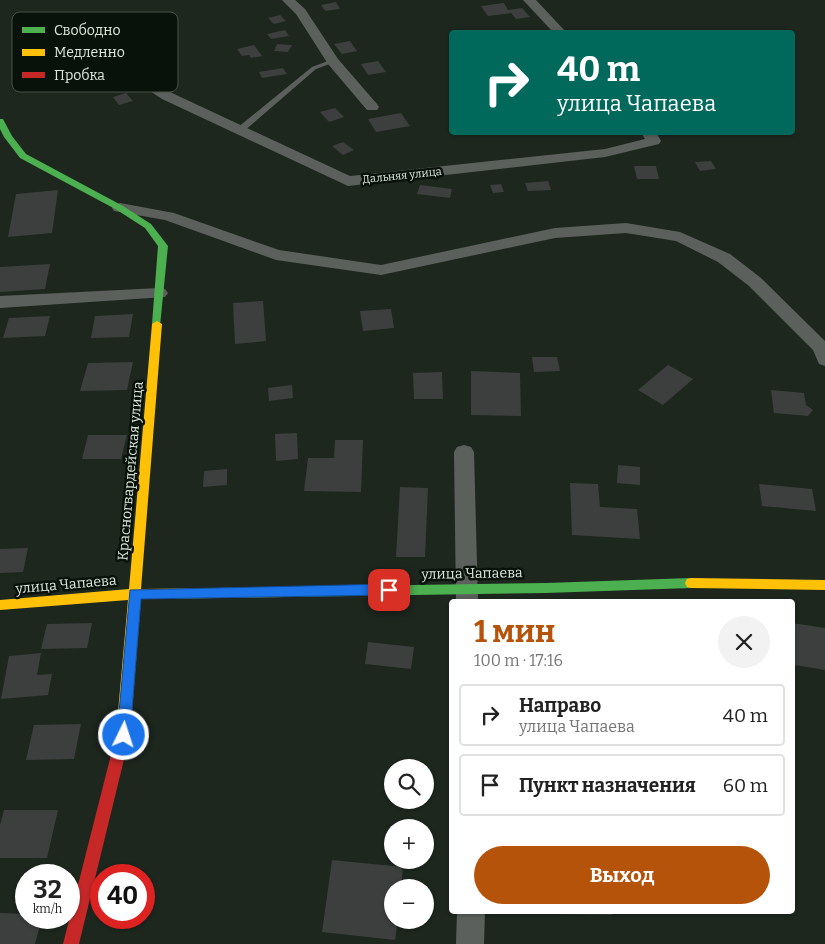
<!DOCTYPE html>
<html lang="ru">
<head>
<meta charset="utf-8">
<style>
	:root { --surface:#fff; --page:#f2f2f2; --text:#222; --muted:#767676; --line:#e0e0e0; --accent:#b45309 }
	body { margin:0; font-family:Bitter,serif; background:var(--page); color:var(--text); height:100vh; display:flex; flex-direction:column; font-size:19px; white-space:nowrap }
	* { box-sizing:border-box; margin:0 }
	p { font-size:16px; color:var(--muted) }
	.icon { flex:none; width:28px; height:28px; fill:none; stroke:currentColor; stroke-width:2; stroke-linecap:round; stroke-linejoin:round }
	.map { position:relative; flex:1; overflow:hidden }
	.side { position:absolute; left:449px; top:599px; width:346px; height:315px; display:flex; flex-direction:column; background:var(--surface); border-radius:5px; box-shadow:0 1px 4px #0004 }
	.side>* { flex:none }
	.banner { position:absolute; left:449px; top:30px; width:346px; height:105px; border-radius:5px; box-shadow:0 1px 4px #0004; background:#00695c; color:#fff; overflow:hidden }
	.tools { position:absolute; left:384px; top:759px; display:grid; gap:10px }
	.tools a { display:grid; place-items:center; width:50px; height:50px; border-radius:50%; background:var(--surface); box-shadow:0 1px 4px #0004; font-size:25px }
	.speed { position:absolute; left:15px; top:864px; display:flex; gap:10px; font-size:25px; font-weight:700; text-align:center }
	.speed>* { display:grid; place-content:center; width:65px; height:65px; border-radius:50%; background:var(--surface); box-shadow:0 1px 4px #0004; line-height:1 }
	.speed small { font-size:12px; font-weight:400 }
	.speed .limit { border:8px solid #d22; background:#fff; color:#111 }
	.pin { position:absolute; display:grid; place-items:center; width:42px; height:42px; color:#fff; margin:-21px; border-radius:10px; box-shadow:0 2px 8px #0006 }
	.me { position:absolute; width:55px; margin:-28px; rotate:4deg; stroke-linejoin:round; filter:drop-shadow(0 0 4px #0008) }
	.turn { display:flex; align-items:center; gap:18px; height:105px; padding:0 25px; font-size:22px }
	.turn .icon { width:65px; height:65px; stroke-width:2.5 }
	.turn b { display:block; font-size:35px; line-height:42px }
	.round { display:grid; place-items:center; flex:none; width:52px; height:52px; border-radius:26px; background:var(--page) }
	.overview { display:flex; align-items:center; justify-content:space-between; height:85px; padding:0 25px }
	h1 { font-size:30px; font-weight:700; line-height:38px; color:var(--accent) }
	.action { display:flex; gap:10px; margin-top:auto; padding:10px 25px }
	.action a { flex:1; height:58px; border-radius:30px; background:var(--accent); color:#fff; font-size:20px; font-weight:700; line-height:58px; text-align:center }
	ul { padding:0; list-style:none }
	li { display:flex; align-items:center; gap:15px; height:62px; margin:0 10px 8px; padding:0 15px; border:2px solid var(--line); border-radius:5px }
	li div { flex:1 }
	li b { display:block; font-size:19px }
	li em { font-style:normal }
	.map>svg:first-child { display:block }
	.building { fill:#3d3e3e }
	.lines { fill:none; stroke-linecap:round; stroke-linejoin:round }
	.lane { fill:#5c605c; fill-rule:evenodd }
	.street { fill:#5c605c; fill-rule:evenodd }
	.fast { fill:#4caf50; fill-rule:evenodd }
	.slow { fill:#ffc107; fill-rule:evenodd }
	.jam { fill:#c62828; fill-rule:evenodd }
	.route { fill:#1a73e8; stroke:#114b97 }
	.labels { text-anchor:middle; stroke-width:5; stroke-linejoin:round; paint-order:stroke }
	.far-street-label { font-size:11px; fill:#dce8dd; stroke:#09120a }
	.street-label { font-size:14px; fill:#dce8dd; stroke:#09120a }
	.key { fill:#09120a; stroke:#485249; stroke-width:1 }
	.key-label { font-size:14px; fill:#dce8dd }
</style>
</head>
<body>
<div class="map">
<svg width="825" height="944" viewBox="0 0 825 944">
	<rect width="100%" height="100%" fill="#1d271e"/>
	<g class="building">
		<path d="M336 2 340 9 325 11 321 5Z"/>
		<path d="M504 3 508 10 522 8 530 17 516 19 511 13 488 16 481 6Z"/>
		<path d="M280 15 286 21 274 24 268 18Z"/>
		<path d="M285 30 289 36 271 39 267 34Z"/>
		<path d="M350 41 357 51 342 54 334 44Z"/>
		<path d="M277 44 292 45 288 52 274 51Z"/>
		<path d="M254 45 262 56 251 58 249 55 242 56 237 49Z"/>
		<path d="M378 61 386 72 368 75 361 64Z"/>
		<path d="M283 68 287 74 262 78 259 72Z"/>
		<path d="M126 93 133 101 119 105 113 97Z"/>
		<path d="M335 108 344 117 329 122 320 112Z"/>
		<path d="M401 113 410 126 376 132 368 119Z"/>
		<path d="M343 142 354 150 343 155 332 146Z"/>
		<path d="M711 161 716 169 700 171 695 162Z"/>
		<path d="M634 166H656L659 179H637Z"/>
		<path d="M548 181 551 190 528 191 525 183Z"/>
		<path d="M501 184 504 192 493 193 490 185Z"/>
		<path d="M420 185 452 189 450 198 417 194Z"/>
		<path d="M58 190 52 233 8 237 16 194Z"/>
		<path d="M50 264 45 289 0 292V267Z"/>
		<path d="M263 301 266 341 235 344 233 303Z"/>
		<path d="M391 309 394 328 363 331 360 311Z"/>
		<path d="M133 314 129 337 91 338 95 316Z"/>
		<path d="M50 316 45 336 3 338 9 318Z"/>
		<path d="M532 357H557L560 371 534 372Z"/>
		<path d="M133 362 127 390 80 391 88 363Z"/>
		<path d="M668 365 693 379 663 405 638 390Z"/>
		<path d="M471 371 520 373 521 416 471 415Z"/>
		<path d="M442 372 443 399H414L413 373Z"/>
		<path d="M292 385 293 398 269 401 268 388Z"/>
		<path d="M771 390 804 393 806 405 813 410 808 416 774 413Z"/>
		<path d="M297 433 298 459 276 461 275 434Z"/>
		<path d="M88 435H127L121 459H82Z"/>
		<path d="M335 440H363L361 492 304 491 308 458H334Z"/>
		<path d="M618 465 640 467V485L617 483Z"/>
		<path d="M227 469V485L203 487 204 471Z"/>
		<path d="M570 483 598 484 600 507 637 509 640 539 572 535Z"/>
		<path d="M759 484 812 489 816 511 762 506Z"/>
		<path d="M400 487 428 488 425 557H396Z"/>
		<path d="M28 548 23 572 0 573V549Z"/>
		<path d="M92 623 87 648 41 649 47 624Z"/>
		<path d="M792 623 825 628V670L794 665Z"/>
		<path d="M368 642 414 647 411 669 365 664Z"/>
		<path d="M41 653 37 675 52 674 48 695 1 699 9 656Z"/>
		<path d="M81 724 74 759 26 760 34 725Z"/>
		<path d="M4 810H58L47 858H0V825Z"/>
		<path d="M332 860 403 867 401 888H392V920H398L395 940 322 932Z"/>
		<path d="M550 911H612V915L551 914Z"/>
		<path d="M0 913 26 914V918H42L35 944H0Z"/>
	</g>
	<g class="lines">
		<path class="lane" d="M333 59 335 60V62L316 69 243 132H237V128L312 67Z"/>
		<g class="street">
			<path d="M282 0H295L305 9 338 59 377 104 379 107 377 110H367L328 64 296 14Z"/>
			<path d="M523 0H536L566 32H553Z"/>
			<path d="M96 36 101 37 128 64 172 93 350 176 605 149 645 139 641 132H656L661 141 659 144 605 157 348 186 162 99 118 70 90 40Z"/>
			<path d="M120 203 174 213 279 250 381 265 555 228 626 223 680 232 730 254 761 278 825 341V366L819 364 813 350 749 286 718 262 676 241 626 233 555 238 381 275 276 260 165 220 114 211 112 208 114 205Z"/>
			<path d="M159 288 165 289 168 293 165 297 0 308V296Z"/>
			<path d="M464 445 471 447 474 452 478 601H456L454 452 457 447Z"/>
			<path d="M457 911H485L484 944H456Z"/>
		</g>
		<g class="fast">
			<path d="M0 119H3L12 136 26 154 123 206 151 224 168 246 160 326H154L152 324 158 246 145 228 117 210 20 158 4 137 0 129Z"/>
			<path d="M691 578 695 579 697 583 695 587 691 588 546 593 285 597 281 596 279 592 281 588 285 587 546 583Z"/>
		</g>
		<g class="slow">
			<path d="M157 321 162 324 141 589 285 587 289 588 291 592 289 596 285 597 141 599 132 712 130 716 125 718 120 716 118 712 128 600 0 610V600L129 589 152 324Z"/>
			<path d="M691 578 825 580V590L691 588 687 587 685 583 687 579Z"/>
		</g>
		<path class="jam" d="M125 706 130 708 132 712 130 735 79 944H63L116 735 120 708Z"/>
	</g>
	<path class="route" d="M389 584 393 586 395 590 393 593 389 595 141 599 130 735 128 740 124 742 119 740 117 735 130 590Z"/>
	<g class="labels">
		<g class="far-street-label">
			<text transform="translate(402 175) rotate(-6)" y="4">Дальняя улица</text>
		</g>
		<g class="street-label">
			<text transform="translate(130 471) rotate(-85)" y="5">Красногвардейская улица</text>
			<text transform="translate(472 573) rotate(-1)" y="5">улица Чапаева</text>
			<text transform="translate(66 584) rotate(-5)" y="5">улица Чапаева</text>
		</g>
	</g>
	<rect x="12" y="12" width="166" height="80" rx="8" class="key"/>
	<rect x="22" y="27" width="23" height="6" fill="#4caf50"/>
	<rect x="22" y="49" width="23" height="7" fill="#ffc107"/>
	<rect x="22" y="72" width="23" height="6" fill="#c62828"/>
	<g class="key-label">
		<text x="54" y="35">Свободно</text>
		<text x="54" y="57">Медленно</text>
		<text x="54" y="80">Пробка</text>
	</g>
</svg>
<div class="tools">
<a><svg class="icon" aria-label="search" viewBox="0 0 24 24"><circle cx="10" cy="10" r="6"/><path d="M15 15l6 6"/></svg></a>
<a>+</a>
<a>−</a>
</div>
<div class="speed"><div>32<small>km/h</small></div><div class="limit">40</div></div>
<div class="pin" style="left:389px;top:590px;background:#d93025"><svg class="icon" aria-label="arrive" viewBox="0 0 24 24"><path d="M6 21V4h12l-3 4 3 4H6"/></svg></div>
<svg class="me" style="left:124px;top:735px" viewBox="-20 -20 40 40"><circle r="17" fill="#1a73e8" stroke="#fff" stroke-width="3"/><path d="M0-11L8 9 0 5-8 9z" fill="#fff"/></svg>
<div class="banner">
<div class="turn"><svg class="icon" aria-label="right" viewBox="0 0 24 24"><path d="M7 20v-9h11M14 6l5 5-5 5"/></svg><div><b>40 m</b>улица Чапаева</div></div>
</div>
<section class="side">
<div class="overview"><div><h1>1 мин</h1><p>100 m · 17:16</p></div><a class="round"><svg class="icon" aria-label="close" viewBox="0 0 24 24"><path d="M6 6l12 12M18 6L6 18"/></svg></a></div>
<ul>
<li><svg class="icon" aria-label="right" viewBox="0 0 24 24"><path d="M7 20v-9h11M14 6l5 5-5 5"/></svg><div><b>Направо</b><p>улица Чапаева</p></div><em>40 m</em></li>
<li><svg class="icon" aria-label="arrive" viewBox="0 0 24 24"><path d="M6 21V4h12l-3 4 3 4H6"/></svg><div><b>Пункт назначения</b></div><em>60 m</em></li>
</ul>
<div class="action"><a>Выход</a></div>
</section>
</div>
</body>
</html>
